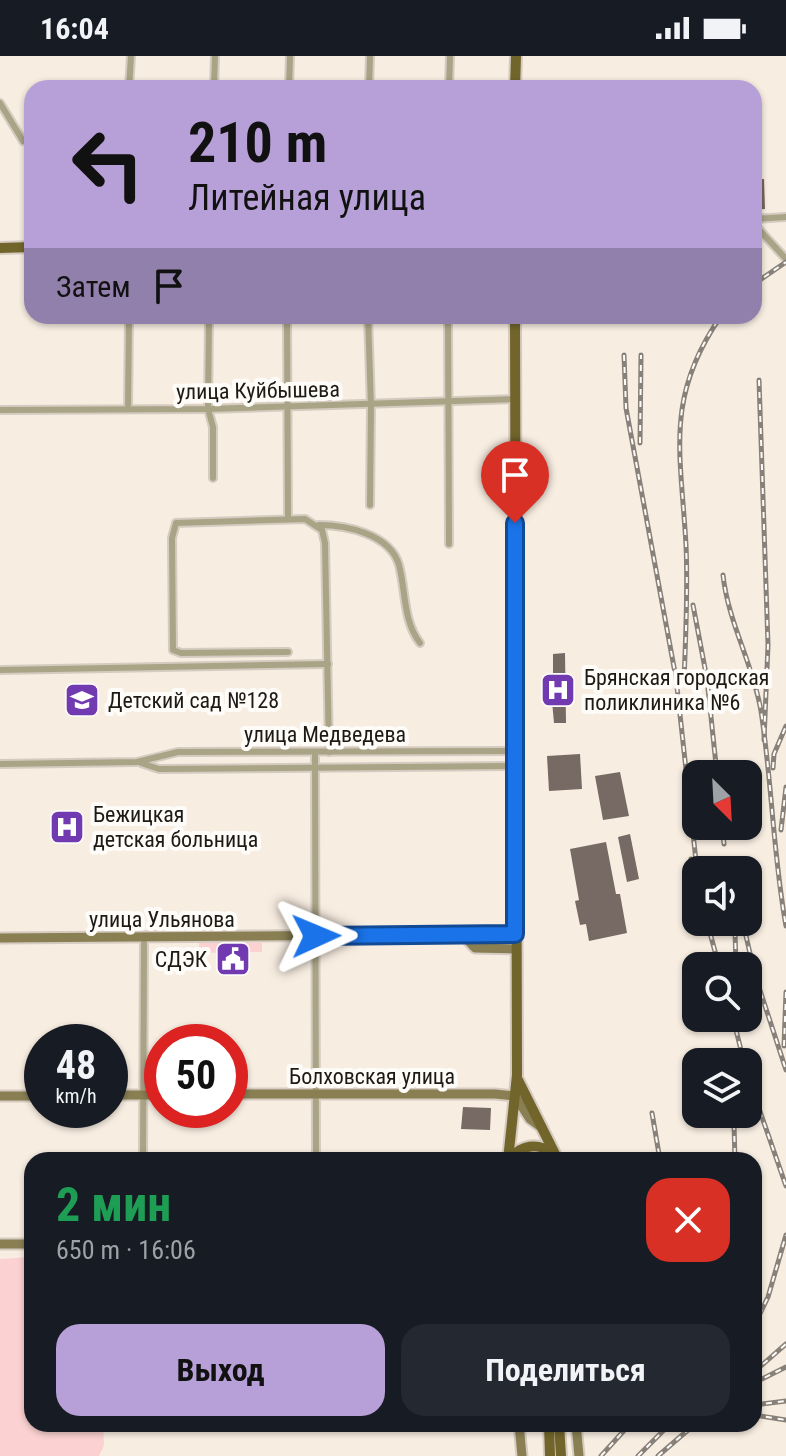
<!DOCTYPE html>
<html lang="ru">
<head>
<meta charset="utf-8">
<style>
	:root { --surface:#171b24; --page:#242831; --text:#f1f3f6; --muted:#9ea1a6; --accent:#b7a0d7 }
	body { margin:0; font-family:"Roboto Condensed",sans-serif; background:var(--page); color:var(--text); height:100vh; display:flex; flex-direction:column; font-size:30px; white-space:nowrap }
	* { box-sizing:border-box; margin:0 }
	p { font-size:26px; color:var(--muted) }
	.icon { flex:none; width:44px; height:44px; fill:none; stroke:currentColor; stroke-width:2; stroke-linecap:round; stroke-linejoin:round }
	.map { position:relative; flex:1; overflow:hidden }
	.drawer { position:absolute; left:24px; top:1096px; width:738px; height:280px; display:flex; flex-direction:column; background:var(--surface); border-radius:24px; box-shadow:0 2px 6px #0004 }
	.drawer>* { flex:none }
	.hud { position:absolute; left:24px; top:24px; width:738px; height:244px; border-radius:24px; box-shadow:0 2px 6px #0004; background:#b7a0d7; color:#111; overflow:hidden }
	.needle { width:52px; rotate:156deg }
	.controls { position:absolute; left:682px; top:704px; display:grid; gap:16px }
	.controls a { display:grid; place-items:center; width:80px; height:80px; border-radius:16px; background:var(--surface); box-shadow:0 2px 6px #0004; font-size:40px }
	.speed { position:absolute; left:24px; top:968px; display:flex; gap:16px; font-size:40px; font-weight:700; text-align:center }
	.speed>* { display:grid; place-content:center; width:104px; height:104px; border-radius:50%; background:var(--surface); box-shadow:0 2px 6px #0004; line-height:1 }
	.speed small { font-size:20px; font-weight:400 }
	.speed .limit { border:12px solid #d22; background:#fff; color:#111 }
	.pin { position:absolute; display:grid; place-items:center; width:68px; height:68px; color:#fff; margin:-82px -34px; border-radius:50% 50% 50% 0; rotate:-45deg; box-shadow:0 0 8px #0007 }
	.pin .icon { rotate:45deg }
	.me { position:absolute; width:88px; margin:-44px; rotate:89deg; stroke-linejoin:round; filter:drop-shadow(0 0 6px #0008) }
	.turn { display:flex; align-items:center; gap:28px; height:168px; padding:0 32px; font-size:36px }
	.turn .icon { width:104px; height:104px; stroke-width:2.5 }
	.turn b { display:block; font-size:56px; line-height:68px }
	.then { display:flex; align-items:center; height:76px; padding:0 32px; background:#0003; gap:16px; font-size:30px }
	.round { display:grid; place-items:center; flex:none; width:84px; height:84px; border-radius:24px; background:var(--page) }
	.headline { display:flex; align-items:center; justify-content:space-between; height:136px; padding:0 32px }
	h1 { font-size:48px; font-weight:700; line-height:60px; color:#1e9e55 }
	.button { display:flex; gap:16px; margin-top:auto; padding:16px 32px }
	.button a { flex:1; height:92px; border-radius:24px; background:var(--accent); color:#111; font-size:32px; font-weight:700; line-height:92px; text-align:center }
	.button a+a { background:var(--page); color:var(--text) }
	.status { display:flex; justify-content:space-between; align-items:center; height:56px; padding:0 40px; background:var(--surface); direction:ltr }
	.status svg { height:22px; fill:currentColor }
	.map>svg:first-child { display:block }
	.green { fill:#fcd1d1 }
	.building { fill:#776963 }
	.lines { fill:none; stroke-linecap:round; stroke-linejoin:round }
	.street-casing { stroke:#d5cbc0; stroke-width:10 }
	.secondary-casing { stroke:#d5cbc0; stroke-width:13 }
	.primary-casing { stroke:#d5cbc0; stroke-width:14 }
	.street { stroke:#aaa486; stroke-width:6 }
	.secondary { stroke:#897f53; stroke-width:9 }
	.primary { stroke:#72652b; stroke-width:10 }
	.rail-casing { stroke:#888179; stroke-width:5 }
	.rail { stroke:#fefcf9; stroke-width:2; stroke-dasharray:6; stroke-linecap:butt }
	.route-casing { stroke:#114b97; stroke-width:20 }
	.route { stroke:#1a73e8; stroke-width:14 }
	.labels { text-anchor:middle; stroke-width:8; stroke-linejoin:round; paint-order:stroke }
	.street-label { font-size:22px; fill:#1d1915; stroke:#fefcf9 }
	.poi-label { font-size:22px; fill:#1d1915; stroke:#fefcf9; text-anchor:start }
</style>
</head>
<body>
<div class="status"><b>16:04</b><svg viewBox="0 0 49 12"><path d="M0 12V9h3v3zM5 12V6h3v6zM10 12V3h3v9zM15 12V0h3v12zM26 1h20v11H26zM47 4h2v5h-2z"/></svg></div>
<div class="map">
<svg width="786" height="1400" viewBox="0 0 786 1400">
	<rect width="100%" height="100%" fill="#f8ede1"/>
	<g class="green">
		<path d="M199 887H262V896L199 897Z"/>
		<path d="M32 1201V1368H103L104 1389 99 1400H0V1203Z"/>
	</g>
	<g class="building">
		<path d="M754 123H764L765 153 754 154Z"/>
		<path d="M565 597 566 667H554L550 623H553V598Z"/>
		<path d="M580 698 582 733 549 735 547 700Z"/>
		<path d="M620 716 629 760 603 764 595 720Z"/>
		<path d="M630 778 639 823 627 826 618 781Z"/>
		<path d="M606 786 616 838H620L627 877 589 885 586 868 580 869 575 845 579 844 570 793Z"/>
		<path d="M463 1051 491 1052 490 1074 461 1073Z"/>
	</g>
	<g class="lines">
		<g class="street-casing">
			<g id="street">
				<path d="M129 32 131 0"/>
				<path d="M214 32 215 0"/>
				<path d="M289 32 290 0"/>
				<path d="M369 32 370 0"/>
				<path d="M449 32 450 0"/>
				<path d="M0 47 23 85"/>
				<path d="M754 163 786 161"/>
				<path d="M754 168 786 203"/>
				<path d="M209 260 208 353 213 371V422"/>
				<path d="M287 260 288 463"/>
				<path d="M368 260 371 350 370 449"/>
				<path d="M448 260 449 488"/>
				<path d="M128 353 129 260"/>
				<path d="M0 354 208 353 516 343"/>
				<path d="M319 469C346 469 390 478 399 509 406 536 403 565 420 587"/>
				<path d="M288 596 181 597 173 594 172 482 176 467 305 463 322 474 325 487 329 696"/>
				<path d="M0 614 328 608"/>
				<path d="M315 696 316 1104"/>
				<path d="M141 707 159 713 516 710"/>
				<path d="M0 708 137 706 178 696 516 695"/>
				<path d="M143 1104 144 882"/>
			</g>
		</g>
		<g class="secondary-casing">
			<g id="secondary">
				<path d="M462 878 475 892 516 893"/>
				<path d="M0 882 515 878"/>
				<path d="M230 1038H495L515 1040 530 1063 541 1071"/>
				<path d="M110 1039H162"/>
				<path d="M0 1040H42"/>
				<path d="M0 1188H32"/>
				<path d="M519 1368 522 1400"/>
				<path d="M576 1368 579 1400"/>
			</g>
		</g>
		<g class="primary-casing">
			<g id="primary">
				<path d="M515 32 516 0"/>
				<path d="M0 192 32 191"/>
				<path d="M518 1024 556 1100"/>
				<path d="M508 1104 517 1019 515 260"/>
				<path d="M509 1104C521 1089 537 1086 553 1097"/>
				<path d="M549 1368 550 1400"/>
				<path d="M559 1368 561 1400"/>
			</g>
		</g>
		<use href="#street" class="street"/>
		<use href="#secondary" class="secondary"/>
		<use href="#primary" class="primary"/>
		<g class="rail-casing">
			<g id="rail">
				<path d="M754 228 786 206"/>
				<path d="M624 299 626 352 676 622 697 814"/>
				<path d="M759 324 768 589 764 684"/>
				<path d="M640 387 641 299"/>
				<path d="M723 519C728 566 753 608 761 655 772 726 773 799 786 870"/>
				<path d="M693 549 707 623 717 718"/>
				<path d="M684 623C686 578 688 533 686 489 681 397 664 342 721 260"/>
				<path d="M773 712 774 698 786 670"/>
				<path d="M722 770 724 788"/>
				<path d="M781 774 786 731"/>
				<path d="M691 803 696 844"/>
				<path d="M707 866 719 910"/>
				<path d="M743 867 755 919 786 1014"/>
				<path d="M735 875 736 910"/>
				<path d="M733 962 744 1006"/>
				<path d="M784 990 786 936"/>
				<path d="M748 1021 786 1130"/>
				<path d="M652 1057 660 1104"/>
				<path d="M734 1068 735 1104"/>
				<path d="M754 1270 768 1241 786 1179"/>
				<path d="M754 1316 786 1288"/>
				<path d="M754 1327 786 1311"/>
				<path d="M754 1349 786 1345"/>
				<path d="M754 1359 786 1364"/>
				<path d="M601 1400 630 1368"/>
				<path d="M638 1400 670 1368"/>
				<path d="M658 1400 695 1368"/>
			</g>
		</g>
		<use href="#rail" class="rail"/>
	</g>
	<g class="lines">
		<g class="route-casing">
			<path id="route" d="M316 880 515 878V467"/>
		</g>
		<use href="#route" class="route"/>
	</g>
	<defs>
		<g id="hospital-square" transform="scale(1.8)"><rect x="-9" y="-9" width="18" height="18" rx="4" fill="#713ab1" stroke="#fefcf9"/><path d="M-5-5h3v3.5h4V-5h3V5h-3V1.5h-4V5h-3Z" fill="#fff"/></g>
		<g id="school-square" transform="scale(1.8)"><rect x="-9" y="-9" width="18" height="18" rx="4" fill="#713ab1" stroke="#fefcf9"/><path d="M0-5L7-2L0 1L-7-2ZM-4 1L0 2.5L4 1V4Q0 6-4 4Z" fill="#fff"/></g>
		<g id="civic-square" transform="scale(1.8)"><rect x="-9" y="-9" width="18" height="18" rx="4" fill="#713ab1" stroke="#fefcf9"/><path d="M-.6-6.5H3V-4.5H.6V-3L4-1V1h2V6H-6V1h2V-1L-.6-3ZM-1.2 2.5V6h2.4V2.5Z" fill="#fff"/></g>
	</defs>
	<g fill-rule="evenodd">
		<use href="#hospital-square" x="558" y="634"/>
		<use href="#school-square" x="82" y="644"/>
		<use href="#hospital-square" x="67" y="771"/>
		<use href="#civic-square" x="233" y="903"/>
	</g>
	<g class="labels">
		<g class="street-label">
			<text transform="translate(258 334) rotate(-1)" y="8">улица Куйбышева</text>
			<text x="325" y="686">улица Медведева</text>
			<text x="162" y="871">улица Ульянова</text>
			<text x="372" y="1028">Болховская улица</text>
		</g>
		<g class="poi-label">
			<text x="584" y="629">Брянская городская<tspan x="584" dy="25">поликлиника №6</tspan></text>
			<text x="108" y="652">Детский сад №128</text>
			<text x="93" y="766">Бежицкая<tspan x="93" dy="25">детская больница</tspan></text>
			<text x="207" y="911" text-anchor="end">СДЭК</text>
		</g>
	</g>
</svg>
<div class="controls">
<a><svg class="needle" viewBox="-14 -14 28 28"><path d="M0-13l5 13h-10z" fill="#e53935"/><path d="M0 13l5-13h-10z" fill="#9ea1a6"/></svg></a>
<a><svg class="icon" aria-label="sound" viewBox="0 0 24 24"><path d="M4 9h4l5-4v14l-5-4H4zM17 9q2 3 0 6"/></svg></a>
<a><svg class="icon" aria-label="search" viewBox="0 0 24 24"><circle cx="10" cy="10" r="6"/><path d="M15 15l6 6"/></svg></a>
<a><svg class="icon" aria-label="layers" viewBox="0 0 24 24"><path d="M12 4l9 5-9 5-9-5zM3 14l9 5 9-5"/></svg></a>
</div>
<div class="speed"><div>48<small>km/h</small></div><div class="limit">50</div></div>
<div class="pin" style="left:515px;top:467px;background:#d93025"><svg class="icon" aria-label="arrive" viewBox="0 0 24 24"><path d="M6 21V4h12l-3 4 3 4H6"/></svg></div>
<svg class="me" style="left:316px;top:880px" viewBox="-20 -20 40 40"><path d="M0-17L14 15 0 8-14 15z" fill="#1a73e8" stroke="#fff" stroke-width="4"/></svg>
<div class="hud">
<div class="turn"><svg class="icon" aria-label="left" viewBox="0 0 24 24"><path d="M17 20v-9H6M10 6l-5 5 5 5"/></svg><div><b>210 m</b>Литейная улица</div></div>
<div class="then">Затем<svg class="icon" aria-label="arrive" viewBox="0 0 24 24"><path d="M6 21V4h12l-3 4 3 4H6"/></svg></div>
</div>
<section class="drawer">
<div class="headline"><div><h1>2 мин</h1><p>650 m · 16:06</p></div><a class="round" style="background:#d93025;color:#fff"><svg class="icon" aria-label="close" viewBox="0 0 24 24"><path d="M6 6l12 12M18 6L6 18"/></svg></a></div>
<div class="button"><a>Выход</a><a>Поделиться</a></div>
</section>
</div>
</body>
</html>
